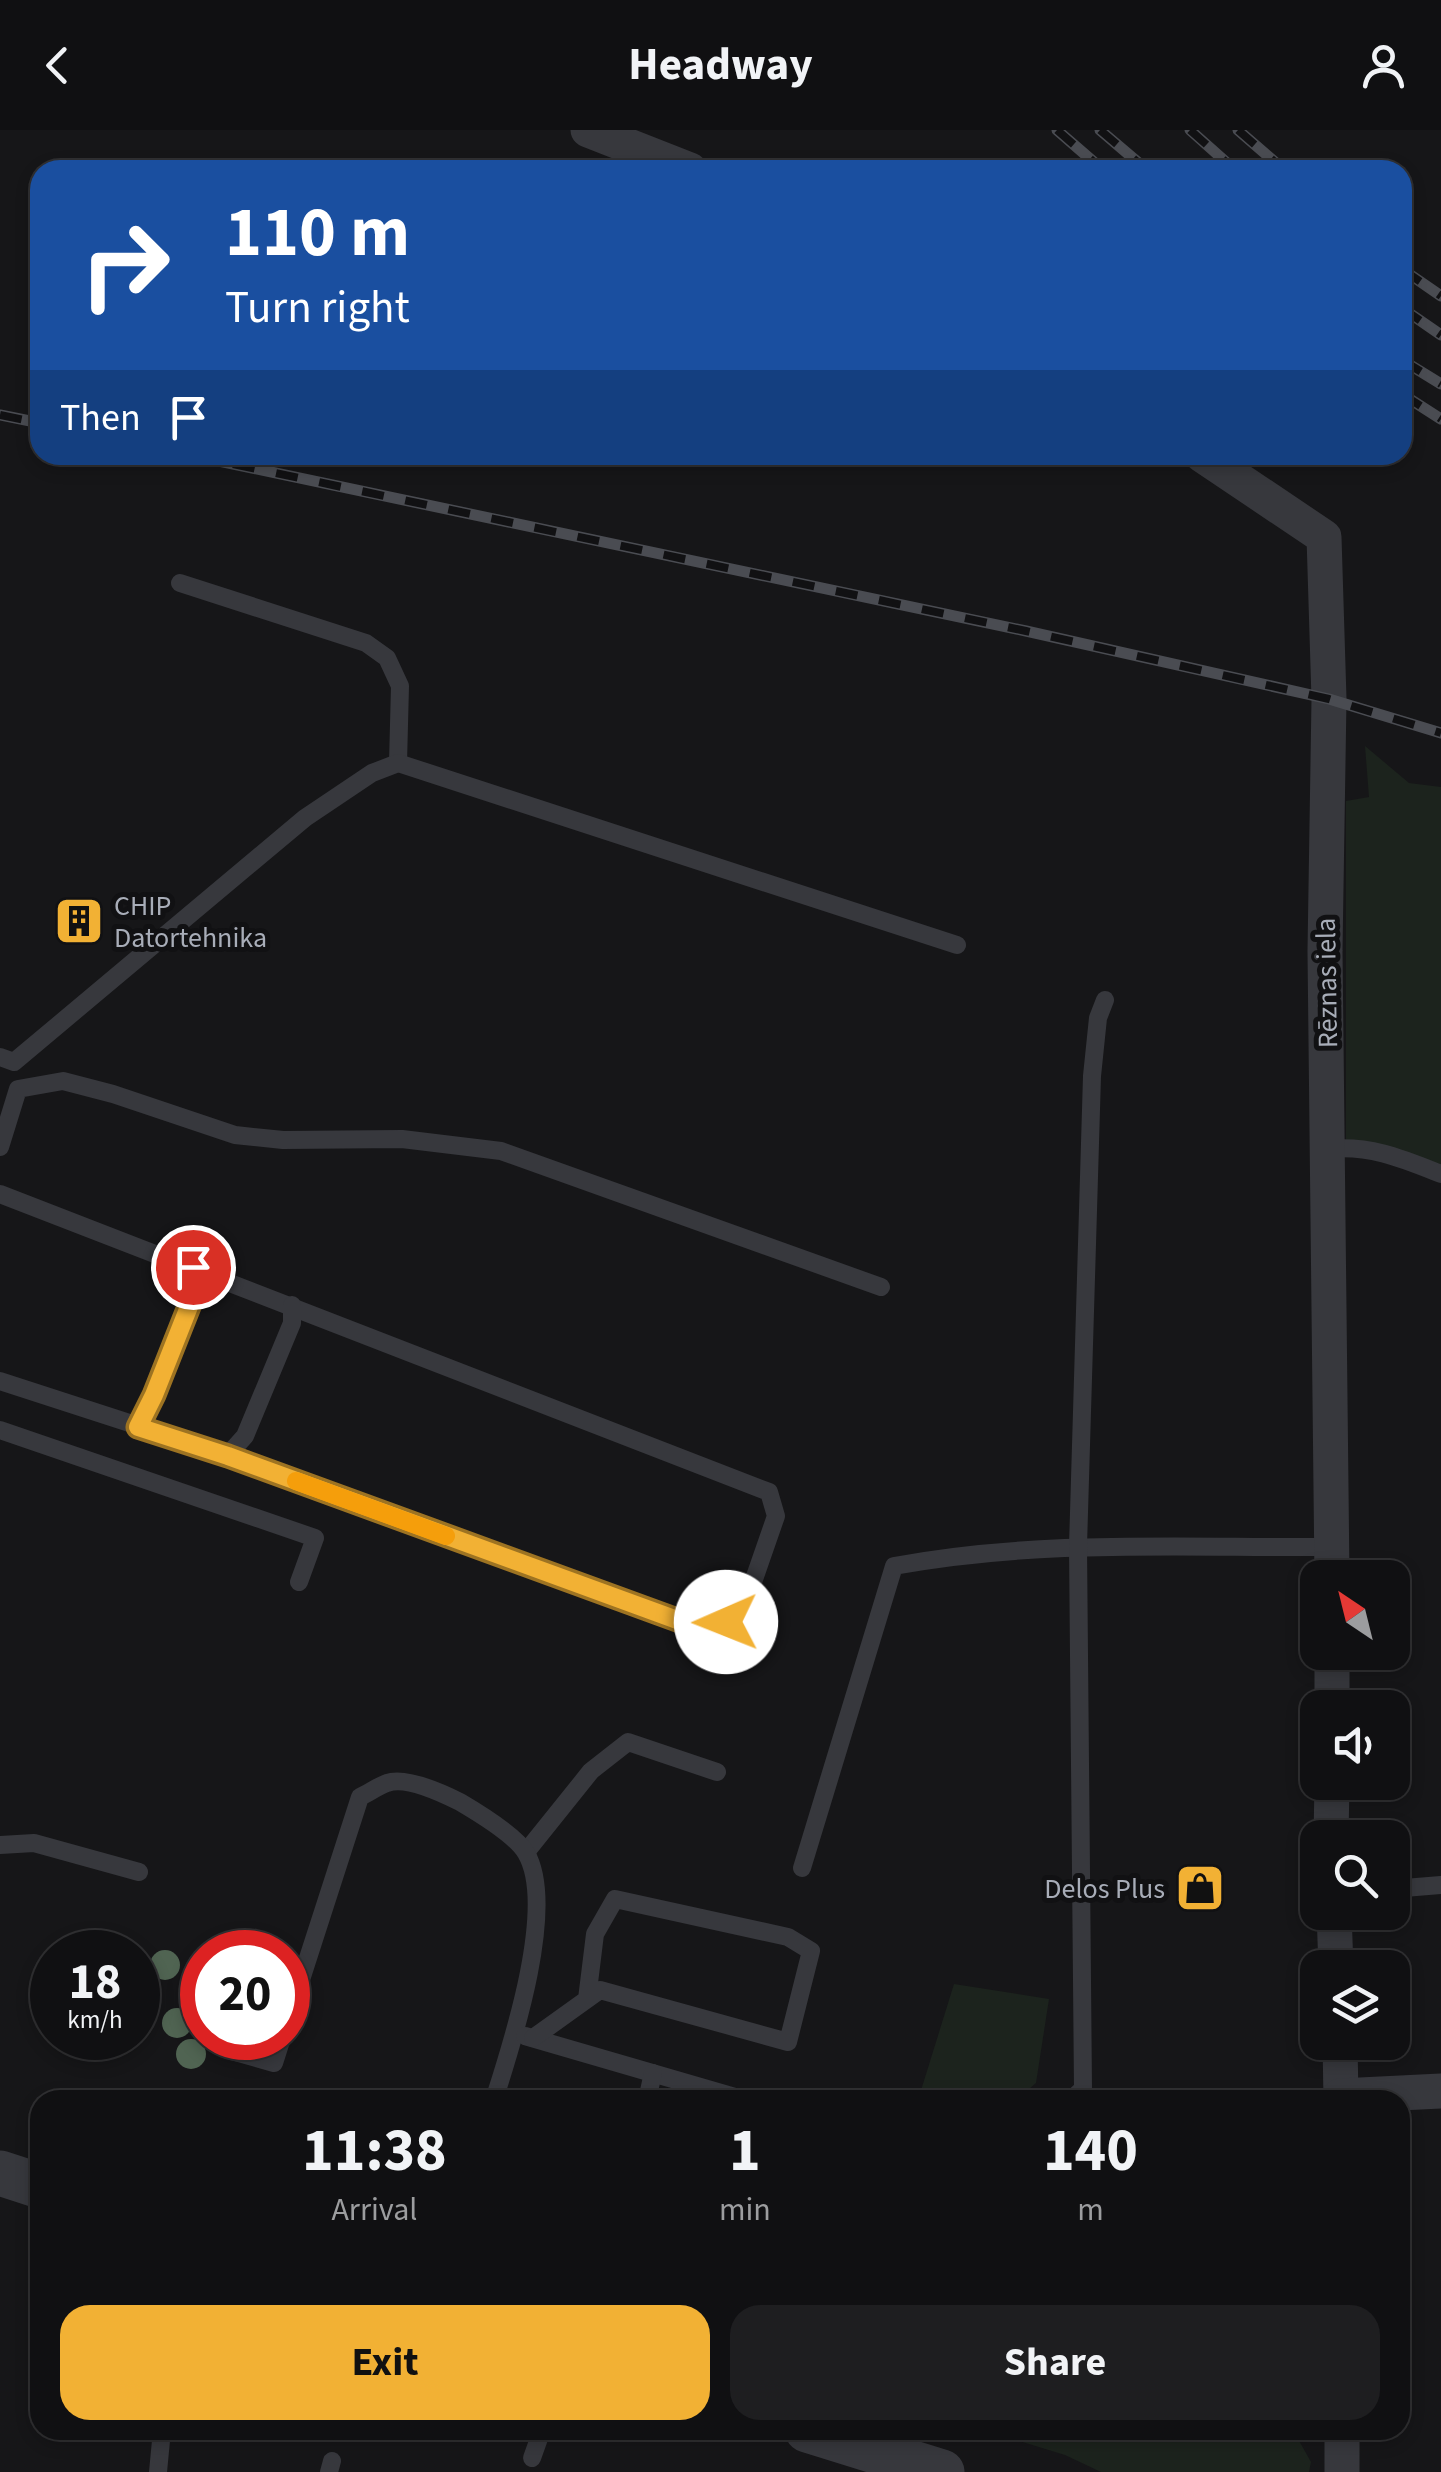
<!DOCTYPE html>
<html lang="en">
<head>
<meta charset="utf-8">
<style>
	:root { --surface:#101012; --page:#1e1e20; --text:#f1f3f6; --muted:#9c9d9f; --line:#303032; --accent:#f2b134 }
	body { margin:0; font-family:"Source Sans 3",sans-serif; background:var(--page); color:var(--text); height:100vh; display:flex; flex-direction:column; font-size:38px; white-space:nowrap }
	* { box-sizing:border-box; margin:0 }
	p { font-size:32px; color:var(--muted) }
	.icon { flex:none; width:55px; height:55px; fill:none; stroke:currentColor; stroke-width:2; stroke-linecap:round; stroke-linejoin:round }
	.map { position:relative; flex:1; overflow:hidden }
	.sheet { position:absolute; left:30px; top:1960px; width:1380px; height:350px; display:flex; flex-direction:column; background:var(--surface); border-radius:30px; box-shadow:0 5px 15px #0003,0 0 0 2px var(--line) }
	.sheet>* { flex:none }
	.hud { position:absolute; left:30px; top:30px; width:1382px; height:305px; border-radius:30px; box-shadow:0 5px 15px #0003,0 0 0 2px var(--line); background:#1a4fa0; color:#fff; overflow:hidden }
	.needle { width:65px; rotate:325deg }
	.controls { position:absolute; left:1300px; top:1430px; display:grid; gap:20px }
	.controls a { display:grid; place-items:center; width:110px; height:110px; border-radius:20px; background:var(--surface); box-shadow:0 5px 15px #0003,0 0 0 2px var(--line); font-size:50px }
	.speed { position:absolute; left:30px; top:1800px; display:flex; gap:20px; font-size:50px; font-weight:700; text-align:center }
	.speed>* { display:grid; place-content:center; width:130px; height:130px; border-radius:50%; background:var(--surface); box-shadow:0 5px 15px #0003,0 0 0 2px var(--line); line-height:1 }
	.speed small { font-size:25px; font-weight:400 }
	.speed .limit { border:15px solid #d22; background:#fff; color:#111 }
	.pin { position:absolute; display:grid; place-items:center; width:85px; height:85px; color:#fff; margin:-42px; border:5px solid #fff; border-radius:50%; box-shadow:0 2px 10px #0007 }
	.me { position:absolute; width:110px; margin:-55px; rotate:269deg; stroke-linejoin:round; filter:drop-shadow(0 0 8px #0008) }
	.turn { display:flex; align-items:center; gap:35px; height:210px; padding:0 30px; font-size:45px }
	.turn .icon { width:130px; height:130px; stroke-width:2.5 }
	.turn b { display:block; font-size:70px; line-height:85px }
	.then { display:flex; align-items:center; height:95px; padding:0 30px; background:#0003; gap:20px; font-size:38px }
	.eta { display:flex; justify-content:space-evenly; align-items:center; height:170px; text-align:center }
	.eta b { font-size:60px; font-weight:700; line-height:70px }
	.primary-button { display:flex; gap:20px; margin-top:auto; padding:20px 30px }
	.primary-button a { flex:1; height:115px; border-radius:30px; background:var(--accent); color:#111; font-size:40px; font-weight:700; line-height:115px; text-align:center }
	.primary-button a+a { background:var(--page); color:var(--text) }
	header { display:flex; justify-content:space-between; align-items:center; height:130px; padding:0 30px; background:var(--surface); font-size:45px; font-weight:700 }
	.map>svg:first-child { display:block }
	.green { fill:#1c231d }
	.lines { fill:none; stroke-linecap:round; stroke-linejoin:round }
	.service { stroke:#37383d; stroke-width:18 }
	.minor { stroke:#37383d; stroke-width:35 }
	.tertiary { stroke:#37383d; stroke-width:45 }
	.rail-casing { stroke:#4a4c52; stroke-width:11 }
	.rail { stroke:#111113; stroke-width:8; stroke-dasharray:22; stroke-linecap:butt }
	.tree { fill:#506452 }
	.route-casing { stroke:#9d7322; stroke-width:25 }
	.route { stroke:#f2b134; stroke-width:18 }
	.slow { stroke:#f59e0b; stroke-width:18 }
	.labels { text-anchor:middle; stroke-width:10; stroke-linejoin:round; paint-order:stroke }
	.poi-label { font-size:28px; fill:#a8adb8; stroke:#111113; text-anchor:start }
	.street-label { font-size:28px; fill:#a8adb8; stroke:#111113 }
</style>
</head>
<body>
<header><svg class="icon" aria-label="back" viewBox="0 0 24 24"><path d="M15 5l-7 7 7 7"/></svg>Headway<svg class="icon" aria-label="person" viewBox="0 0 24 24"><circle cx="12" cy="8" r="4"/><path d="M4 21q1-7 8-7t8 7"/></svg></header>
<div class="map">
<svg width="1441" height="2342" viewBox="0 0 1441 2342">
	<rect width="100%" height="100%" fill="#161618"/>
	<g class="green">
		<path d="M1365 616 1409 653 1441 657V1035L1346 1011V671L1369 667Z"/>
		<path d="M954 1854 1049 1869 1036 1953 1016 1970H918Z"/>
		<path d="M984 2300H1293L1311 2332 1309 2342H1101L1065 2325Z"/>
	</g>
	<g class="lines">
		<g class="service">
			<path d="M180 453 366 513 387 528 400 556 398 633"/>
			<path d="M0 927 14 932 305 688 372 643 398 633 957 815"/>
			<path d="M0 1017 18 959 63 951 113 964 235 1005 283 1010 402 1009 501 1021 881 1157"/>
			<path d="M1329 1019C1371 1015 1403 1029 1441 1044"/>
			<path d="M0 1064 769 1362 776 1386 743 1481 710 1503 228 1325 0 1251"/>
			<path d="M138 1297 154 1265 196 1159 193 1137"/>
			<path d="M0 1300 315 1408 299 1452"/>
			<path d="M228 1325 245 1306 292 1193V1175"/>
			<path d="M0 1715 34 1713 139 1742"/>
			<path d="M526 1722 591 1641 628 1612 717 1642"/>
			<path d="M802 1738 894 1436C1039 1409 1184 1418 1331 1417"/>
			<path d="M1392 1759 1441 1755"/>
			<path d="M288 1890 360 1667C369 1663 378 1656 387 1653 406 1646 442 1663 460 1672 477 1682 516 1706 526 1723 557 1776 512 1914 494 1970"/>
			<path d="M525 1906 745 1970"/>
			<path d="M533 1908 600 1860 788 1912 811 1821 788 1807 615 1769 595 1804 587 1869"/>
			<path d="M225 1919 274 1933 282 1908"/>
			<path d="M647 1970 653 1943"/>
			<path d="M1071 1970 1083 1959 1078 1416 1092 946 1098 888 1105 870"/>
			<path d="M532 2328 542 2300"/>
			<path d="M158 2342 162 2300"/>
			<path d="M329 2342 332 2331"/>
		</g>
		<g class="minor">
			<path d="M588 0 690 40"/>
			<path d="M1202 325 1324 407 1329 569 1325 821 1332 1448"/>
			<path d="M1332 1578V1522"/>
			<path d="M1331 1708 1332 1652"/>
			<path d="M1334 1782 1336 1838"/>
			<path d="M1340 1912 1341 1970"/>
			<path d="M1340 1966 1441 1961"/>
			<path d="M1342 2300V2342"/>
		</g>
		<g class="tertiary">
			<path d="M0 2043 40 2056"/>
			<path d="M807 2300 942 2342"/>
		</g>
		<g class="rail-casing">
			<g id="rail">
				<path d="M1057 0 1103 40"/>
				<path d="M1100 0 1147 40"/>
				<path d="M1190 0 1235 40"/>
				<path d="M1238 0 1284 40"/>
				<path d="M1402 139 1441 166"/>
				<path d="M1402 178 1441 205"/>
				<path d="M1402 230 1441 254"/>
				<path d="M1402 264 1441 289"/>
				<path d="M0 285 40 293"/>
				<path d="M190 325 1026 501 1329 569 1441 603"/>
			</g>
		</g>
		<use href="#rail" class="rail"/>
	</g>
	<g class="tree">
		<circle cx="165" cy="1835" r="15"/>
		<circle cx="177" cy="1893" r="15"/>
		<circle cx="191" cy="1924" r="15"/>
	</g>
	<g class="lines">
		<g class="route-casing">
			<path id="route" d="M193 1137 196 1159 154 1265 138 1297 228 1326 710 1502 726 1492"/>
		</g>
		<use href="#route" class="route"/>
		<path class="slow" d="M296 1351 446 1406"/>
	</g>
	<defs>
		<g id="building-square" transform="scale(2.5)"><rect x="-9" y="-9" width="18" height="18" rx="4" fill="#f2b134" stroke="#111113"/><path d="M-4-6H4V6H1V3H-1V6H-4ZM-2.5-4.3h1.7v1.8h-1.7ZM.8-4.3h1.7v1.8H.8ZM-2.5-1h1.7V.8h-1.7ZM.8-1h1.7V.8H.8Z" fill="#111"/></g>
		<g id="shop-square" transform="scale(2.5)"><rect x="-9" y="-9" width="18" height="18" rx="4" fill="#f2b134" stroke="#111113"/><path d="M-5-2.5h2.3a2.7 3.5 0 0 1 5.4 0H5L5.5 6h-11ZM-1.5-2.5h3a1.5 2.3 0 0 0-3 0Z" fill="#111"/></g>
	</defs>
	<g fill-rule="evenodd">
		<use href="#building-square" x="79" y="791"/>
		<use href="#shop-square" x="1200" y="1758"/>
	</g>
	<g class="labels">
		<g class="poi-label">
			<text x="114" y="785">CHIP<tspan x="114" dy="32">Datortehnika</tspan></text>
			<text x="1165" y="1768" text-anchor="end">Delos Plus</text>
		</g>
		<g class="street-label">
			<text transform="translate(1326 853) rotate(-91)" y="10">Rēznas iela</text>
		</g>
	</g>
</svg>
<div class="controls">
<a><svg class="needle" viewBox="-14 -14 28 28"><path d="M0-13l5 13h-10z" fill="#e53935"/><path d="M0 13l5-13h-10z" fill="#9c9d9f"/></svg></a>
<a><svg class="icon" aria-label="sound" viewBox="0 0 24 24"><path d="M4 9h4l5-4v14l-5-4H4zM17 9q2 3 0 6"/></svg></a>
<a><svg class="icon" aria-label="search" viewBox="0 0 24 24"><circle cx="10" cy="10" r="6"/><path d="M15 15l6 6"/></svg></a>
<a><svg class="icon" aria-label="layers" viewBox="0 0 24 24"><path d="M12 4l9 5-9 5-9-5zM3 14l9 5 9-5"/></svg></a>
</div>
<div class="speed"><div>18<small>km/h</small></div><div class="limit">20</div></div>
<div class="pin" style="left:193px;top:1137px;background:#d93025"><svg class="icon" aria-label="arrive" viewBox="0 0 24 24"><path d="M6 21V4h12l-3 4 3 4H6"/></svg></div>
<svg class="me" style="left:726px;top:1492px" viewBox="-20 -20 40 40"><circle r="19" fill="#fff"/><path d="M0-13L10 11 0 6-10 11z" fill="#f2b134"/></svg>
<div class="hud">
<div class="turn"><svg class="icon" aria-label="right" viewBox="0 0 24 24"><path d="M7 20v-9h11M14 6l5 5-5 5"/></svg><div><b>110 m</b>Turn right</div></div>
<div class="then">Then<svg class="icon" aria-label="arrive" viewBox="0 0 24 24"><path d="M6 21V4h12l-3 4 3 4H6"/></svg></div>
</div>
<section class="sheet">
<div class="eta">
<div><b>11:38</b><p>Arrival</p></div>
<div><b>1</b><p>min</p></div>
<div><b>140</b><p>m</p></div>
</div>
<div class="primary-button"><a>Exit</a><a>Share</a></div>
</section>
</div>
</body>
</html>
